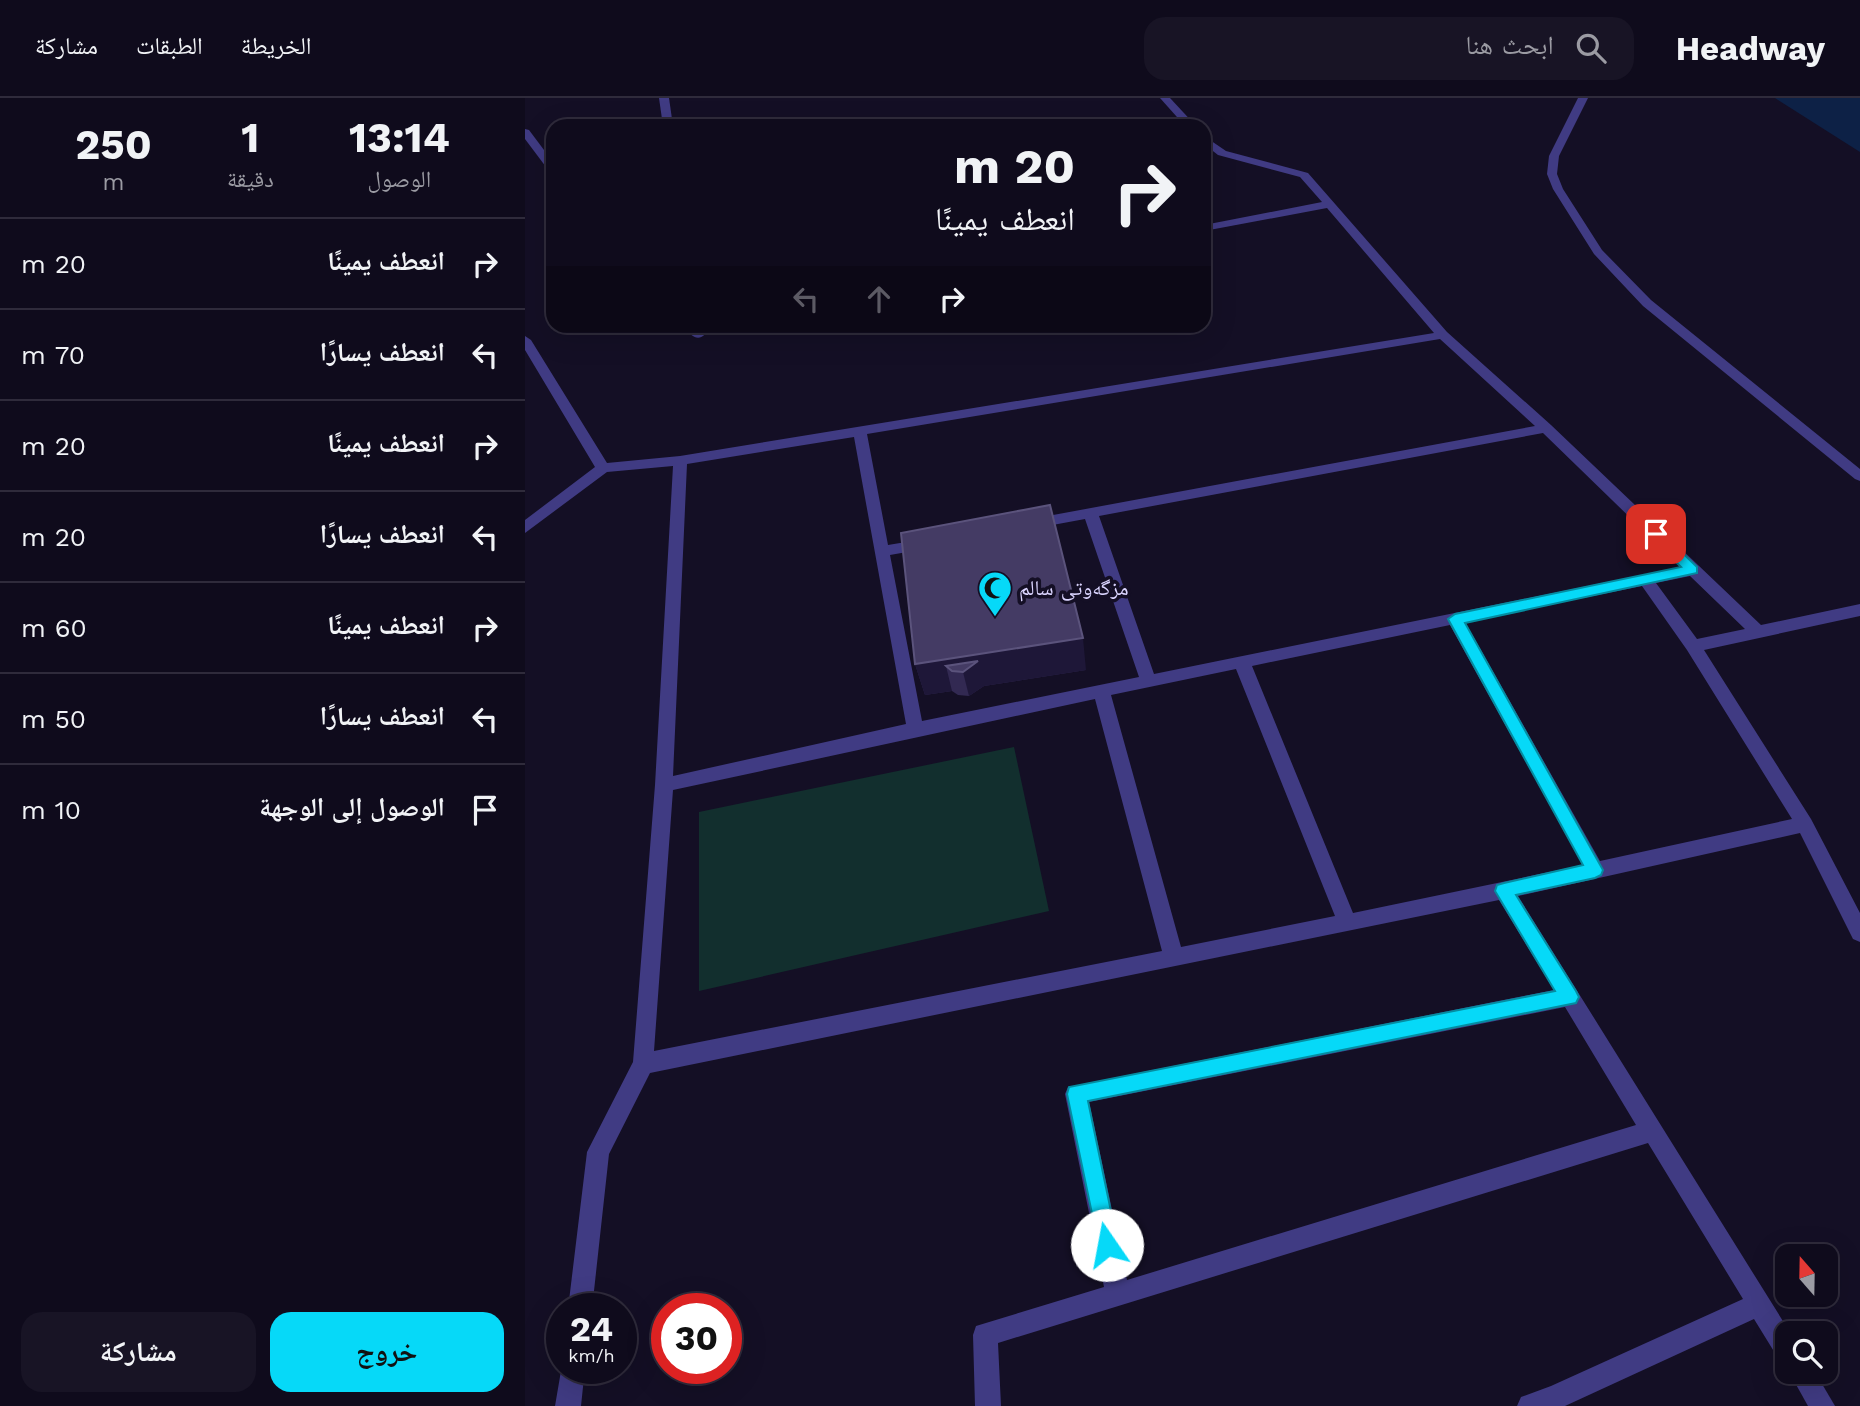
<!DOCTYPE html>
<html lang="ar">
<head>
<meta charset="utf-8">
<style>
	:root { --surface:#0f0b1c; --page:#181425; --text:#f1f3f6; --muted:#9b9ba3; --line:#2f2b3b; --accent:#06d9f8 }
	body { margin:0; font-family:"Work Sans","Noto Naskh Arabic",sans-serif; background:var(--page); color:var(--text); direction:rtl; height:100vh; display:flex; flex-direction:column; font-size:26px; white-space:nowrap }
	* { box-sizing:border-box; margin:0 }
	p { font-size:23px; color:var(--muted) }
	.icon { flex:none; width:38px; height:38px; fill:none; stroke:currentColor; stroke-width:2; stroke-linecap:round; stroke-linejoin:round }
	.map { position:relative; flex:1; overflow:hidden; direction:ltr }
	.drawer { display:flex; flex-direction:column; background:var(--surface); width:525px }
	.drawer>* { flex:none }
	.banner { position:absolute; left:21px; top:21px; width:665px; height:214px; border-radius:21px; box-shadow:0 7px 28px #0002,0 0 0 2px var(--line); direction:rtl; background:#0f0b1c; color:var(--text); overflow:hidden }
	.needle { width:46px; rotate:340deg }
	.buttons { position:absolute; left:1250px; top:1146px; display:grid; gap:14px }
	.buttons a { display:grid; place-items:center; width:63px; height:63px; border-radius:14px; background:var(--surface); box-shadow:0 7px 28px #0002,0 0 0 2px var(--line); font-size:35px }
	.speed { position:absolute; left:21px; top:1195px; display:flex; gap:14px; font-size:35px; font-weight:700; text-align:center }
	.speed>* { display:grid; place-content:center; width:91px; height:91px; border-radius:50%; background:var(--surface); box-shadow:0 7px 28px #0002,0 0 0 2px var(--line); line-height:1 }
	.speed small { font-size:18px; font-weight:400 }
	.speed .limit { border:10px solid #d22; background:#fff; color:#111 }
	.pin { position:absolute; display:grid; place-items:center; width:60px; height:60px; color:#fff; margin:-30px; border-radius:14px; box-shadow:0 4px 10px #0006 }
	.me { position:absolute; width:77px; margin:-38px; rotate:348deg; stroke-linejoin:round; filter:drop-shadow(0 0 5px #0008) }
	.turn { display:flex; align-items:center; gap:24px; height:147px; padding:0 21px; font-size:32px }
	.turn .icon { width:91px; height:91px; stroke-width:2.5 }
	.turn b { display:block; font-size:49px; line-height:60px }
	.lanes { display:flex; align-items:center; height:66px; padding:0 21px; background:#0003; justify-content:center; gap:35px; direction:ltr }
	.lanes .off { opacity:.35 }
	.eta { display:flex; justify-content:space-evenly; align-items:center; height:119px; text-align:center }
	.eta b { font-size:42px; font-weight:700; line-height:49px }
	.action { display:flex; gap:14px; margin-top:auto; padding:14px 21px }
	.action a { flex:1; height:80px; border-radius:21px; background:var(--accent); color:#111; font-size:28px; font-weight:700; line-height:80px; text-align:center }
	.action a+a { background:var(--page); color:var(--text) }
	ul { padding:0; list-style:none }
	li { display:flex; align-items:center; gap:21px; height:91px; padding:0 21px; border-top:2px solid var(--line) }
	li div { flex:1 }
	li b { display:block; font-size:26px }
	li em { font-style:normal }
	header { display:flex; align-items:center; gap:42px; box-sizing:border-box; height:98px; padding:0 35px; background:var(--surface); border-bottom:2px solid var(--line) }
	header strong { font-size:33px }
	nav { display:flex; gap:38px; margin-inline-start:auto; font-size:24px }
	.search { width:490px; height:63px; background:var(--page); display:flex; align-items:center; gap:18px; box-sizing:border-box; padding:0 24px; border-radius:21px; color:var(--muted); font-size:26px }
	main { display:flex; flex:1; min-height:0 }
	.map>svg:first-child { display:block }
	.green { fill:#122f2e }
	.water { fill:#0d2146 }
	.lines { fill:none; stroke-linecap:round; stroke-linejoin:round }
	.street { fill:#403b83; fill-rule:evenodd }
	.wall { fill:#322952 }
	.shaded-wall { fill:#1e1738 }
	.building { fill:#443b64; stroke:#5b537c; stroke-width:2 }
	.route { fill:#06d9f8; stroke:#048da1; stroke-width:2 }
	.labels { text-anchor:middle; stroke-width:7; stroke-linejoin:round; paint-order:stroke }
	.poi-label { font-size:21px; fill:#dad4fe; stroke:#140f25; text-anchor:start }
</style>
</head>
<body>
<header>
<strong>Headway</strong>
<div class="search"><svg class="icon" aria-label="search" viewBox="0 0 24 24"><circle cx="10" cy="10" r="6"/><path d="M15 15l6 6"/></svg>ابحث هنا</div>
<nav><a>الخريطة</a><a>الطبقات</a><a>مشاركة</a></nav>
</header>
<main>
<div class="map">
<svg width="1335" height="1308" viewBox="0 0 1335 1308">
	<rect width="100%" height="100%" fill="#140f25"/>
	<path class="green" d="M489 649 524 813 174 893V714Z"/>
	<path class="water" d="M1250 0H1335V54Z"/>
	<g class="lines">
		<g class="street">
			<path d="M134 0H144L148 28H138Z"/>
			<path d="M635 0H645L671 28H660Z"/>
			<path d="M1053 0H1063L1034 58 1032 76 1038 91 1077 152 1126 202 1335 371V383L1330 381 1118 208 1069 156 1028 91 1022 76 1024 58Z"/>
			<path d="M0 31 4 32 28 64V74L24 73 0 41Z"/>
			<path d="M679 38 701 53 783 75 922 234 1026 327 1236 527 1335 506V518L1179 552 1286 721 1335 815V844L1328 841 1275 735 993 798 1266 1236H1262V1263L1253 1260 1229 1221 1040 1308H992L996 1299 1026 1288 1218 1201 1123 1045 473 1245 476 1308H450L448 1237 451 1228 579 1189 540 996 543 989 1029 892 974 802 125 975 84 1056 67 1211H43L62 1054 108 964 130 687 148 368 82 374 0 435V422L70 369 0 252V238L6 242 82 365 155 358 909 235 802 110 679 133V127L797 104 775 79 693 57 679 46ZM915 241 1010 328 501 422 499 426 501 430 506 431 560 421 614 579 397 623 365 457 399 451 407 446 399 441 363 447 342 336ZM1018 335 1156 469 629 576 574 418ZM329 339 381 626 148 678 162 366ZM1165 478 1220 531 1172 541 1131 485ZM1117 488 1162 552 1267 721 1075 763 940 524ZM925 527 1058 767 828 815 727 568ZM711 571 810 818 656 849 586 597ZM570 601 637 853 129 953 148 692ZM1040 909 1111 1027 602 1182 564 1004Z"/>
			<path d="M158 228H170L173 230 175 228H187C176 244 170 243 158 228Z"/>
			<path d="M37 1267V1270H60L56 1308H30Z"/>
			<path d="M1264 1274H1290L1310 1308H1283Z"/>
		</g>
	</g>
	<path class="wall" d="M390 566 561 572 459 588 444 598 433 597 427 593 400 597Z"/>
	<path class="shaded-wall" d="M558 540 561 572 459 588 444 598 438 574 421 568 427 593 400 597 390 566Z"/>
	<g class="building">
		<path d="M525 407 558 540 390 566 376 435Z"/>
		<path d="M453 563 438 574 427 573 421 568Z"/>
	</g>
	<path class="route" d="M1131 432 1135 433 1172 469V475L940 525 1078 772 1076 777 1070 780 991 797 1051 893 1054 899 1051 905 563 1003 593 1147 590 1154 582 1158 575 1154 542 996 544 989 1030 893 970 793 972 787 979 785 1058 767 923 521 930 516 1156 469 1126 440 1124 436Z"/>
	<defs>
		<g id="mosque-pin" transform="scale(1.75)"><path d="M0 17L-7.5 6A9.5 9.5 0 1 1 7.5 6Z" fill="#06d9f8" stroke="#140f25"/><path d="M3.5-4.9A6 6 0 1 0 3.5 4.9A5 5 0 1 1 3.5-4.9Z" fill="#111"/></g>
	</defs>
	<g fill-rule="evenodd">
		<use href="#mosque-pin" x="470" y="490"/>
	</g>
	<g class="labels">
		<g class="poi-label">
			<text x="494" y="497">مزگەوتی سالم</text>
		</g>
	</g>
</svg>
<div class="buttons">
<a><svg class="needle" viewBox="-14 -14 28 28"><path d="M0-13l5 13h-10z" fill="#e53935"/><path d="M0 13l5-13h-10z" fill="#9b9ba3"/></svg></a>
<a><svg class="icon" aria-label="search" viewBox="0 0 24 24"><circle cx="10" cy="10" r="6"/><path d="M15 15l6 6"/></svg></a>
</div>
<div class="speed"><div>24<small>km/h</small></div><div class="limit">30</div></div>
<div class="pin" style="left:1131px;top:436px;background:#d93025"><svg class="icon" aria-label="arrive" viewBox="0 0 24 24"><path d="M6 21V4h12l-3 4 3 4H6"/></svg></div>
<svg class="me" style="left:582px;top:1147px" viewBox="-20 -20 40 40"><circle r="19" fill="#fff"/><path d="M0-13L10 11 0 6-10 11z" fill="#06d9f8"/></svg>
<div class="banner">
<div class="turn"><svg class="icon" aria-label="right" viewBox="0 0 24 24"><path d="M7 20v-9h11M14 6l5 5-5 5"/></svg><div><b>20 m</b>انعطف يمينًا</div></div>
<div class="lanes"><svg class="icon off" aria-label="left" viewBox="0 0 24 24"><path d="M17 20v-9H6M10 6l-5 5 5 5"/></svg><svg class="icon off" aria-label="ahead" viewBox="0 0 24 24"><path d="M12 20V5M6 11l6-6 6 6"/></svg><svg class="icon" aria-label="right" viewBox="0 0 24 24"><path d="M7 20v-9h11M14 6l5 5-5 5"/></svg></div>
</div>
</div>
<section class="drawer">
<div class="eta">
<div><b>13:14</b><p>الوصول</p></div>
<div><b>1</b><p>دقيقة</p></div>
<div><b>250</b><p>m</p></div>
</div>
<ul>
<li><svg class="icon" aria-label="right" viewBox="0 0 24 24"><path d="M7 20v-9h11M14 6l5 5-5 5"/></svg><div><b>انعطف يمينًا</b></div><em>20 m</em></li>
<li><svg class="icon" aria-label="left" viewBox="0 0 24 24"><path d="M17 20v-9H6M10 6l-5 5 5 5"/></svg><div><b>انعطف يسارًا</b></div><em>70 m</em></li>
<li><svg class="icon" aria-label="right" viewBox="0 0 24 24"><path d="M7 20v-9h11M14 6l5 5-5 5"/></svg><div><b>انعطف يمينًا</b></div><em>20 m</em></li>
<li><svg class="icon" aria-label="left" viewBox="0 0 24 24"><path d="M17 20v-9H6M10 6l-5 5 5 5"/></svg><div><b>انعطف يسارًا</b></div><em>20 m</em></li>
<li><svg class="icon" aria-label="right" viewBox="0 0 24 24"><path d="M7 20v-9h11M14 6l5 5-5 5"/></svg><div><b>انعطف يمينًا</b></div><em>60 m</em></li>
<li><svg class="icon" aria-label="left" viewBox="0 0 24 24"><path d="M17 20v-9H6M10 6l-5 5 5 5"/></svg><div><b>انعطف يسارًا</b></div><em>50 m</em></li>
<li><svg class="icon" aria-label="arrive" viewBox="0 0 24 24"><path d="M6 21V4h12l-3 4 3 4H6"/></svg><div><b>الوصول إلى الوجهة</b></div><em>10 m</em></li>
</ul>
<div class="action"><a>خروج</a><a>مشاركة</a></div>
</section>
</main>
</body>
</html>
